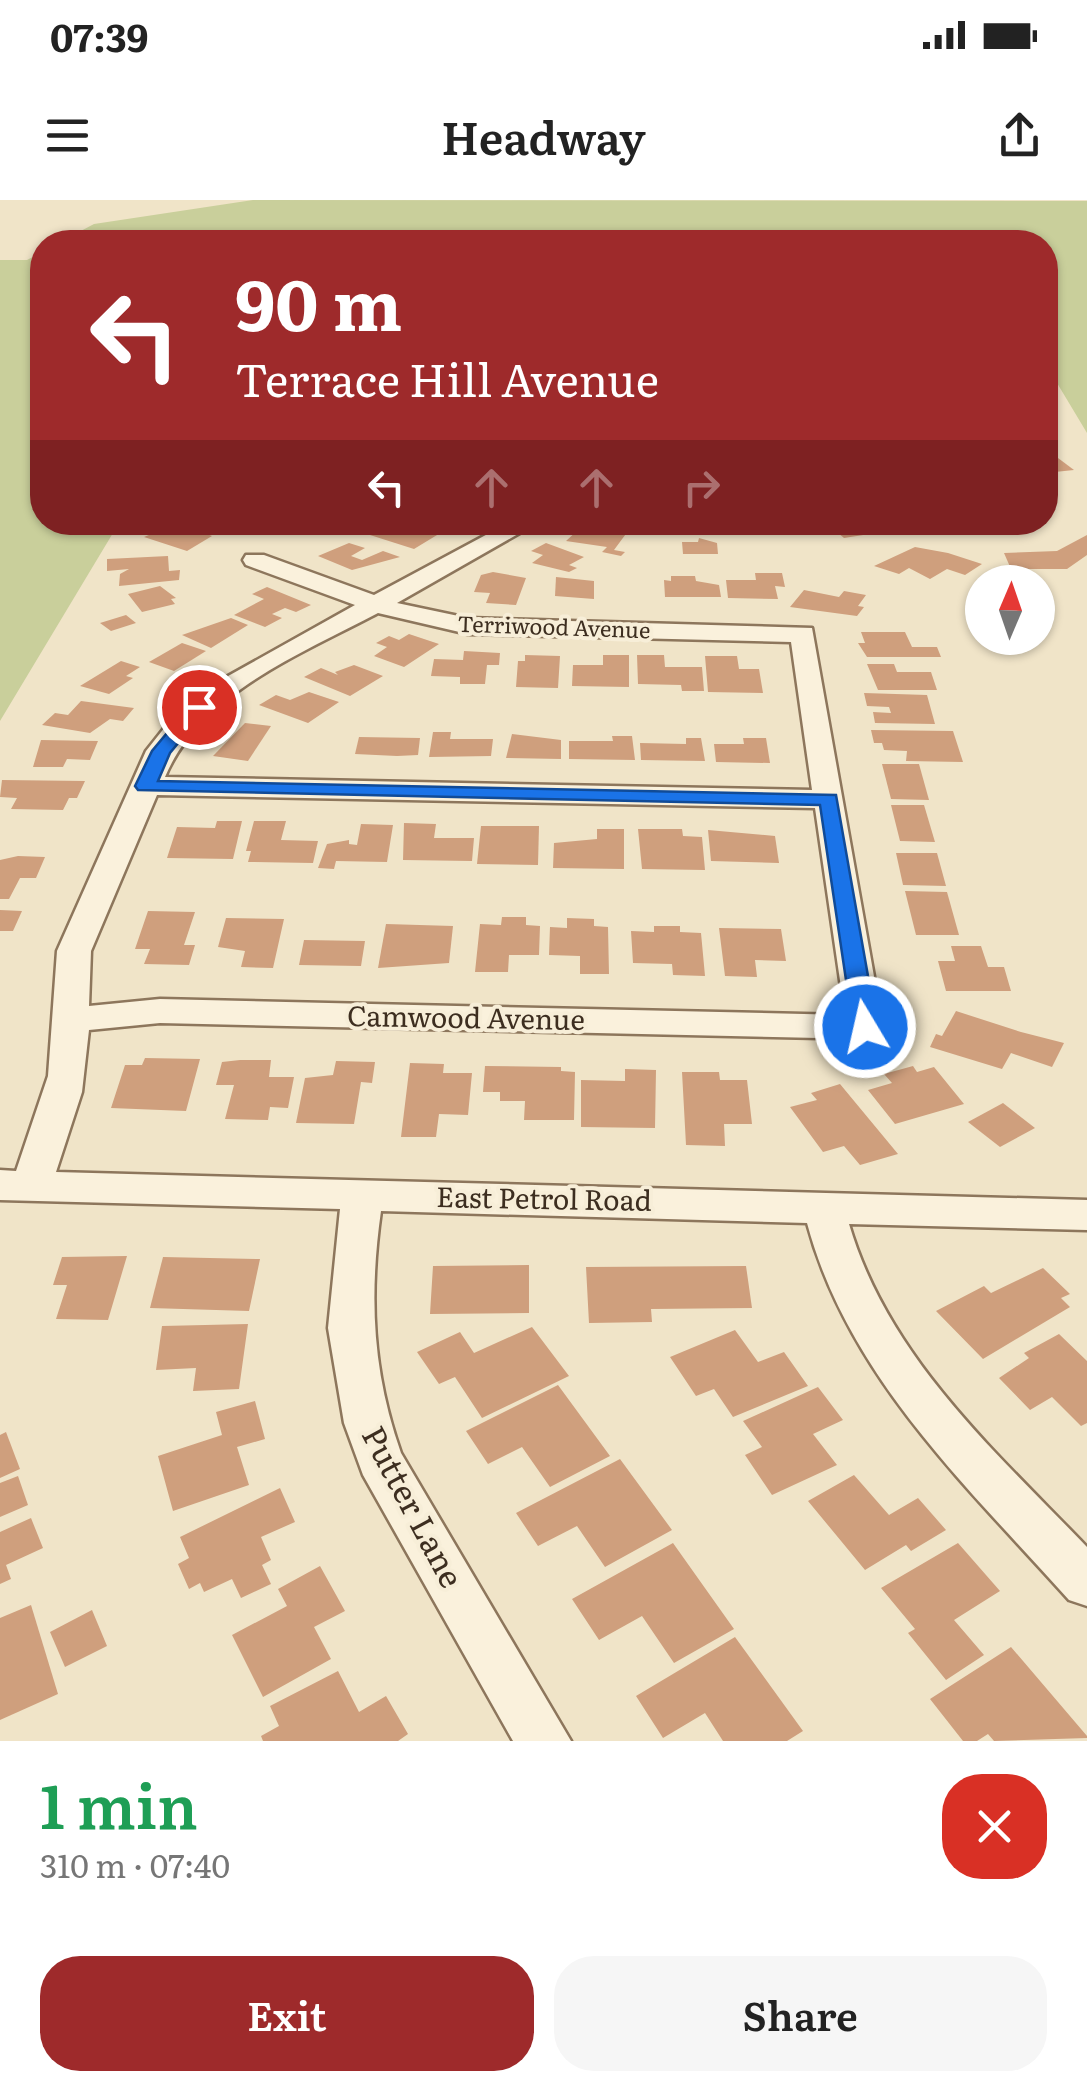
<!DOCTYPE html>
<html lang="en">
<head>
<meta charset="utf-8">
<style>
	:root { --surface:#fff; --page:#f6f6f6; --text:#222; --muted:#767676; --accent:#9e2a2b }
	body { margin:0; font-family:Literata,serif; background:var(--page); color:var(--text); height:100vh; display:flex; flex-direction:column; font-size:38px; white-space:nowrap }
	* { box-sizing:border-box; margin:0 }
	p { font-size:32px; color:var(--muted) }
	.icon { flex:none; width:55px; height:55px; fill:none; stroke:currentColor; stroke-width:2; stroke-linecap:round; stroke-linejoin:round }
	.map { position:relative; height:1541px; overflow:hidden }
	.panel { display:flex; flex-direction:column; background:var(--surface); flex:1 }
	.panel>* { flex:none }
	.guide { position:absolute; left:30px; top:30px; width:1028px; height:305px; border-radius:40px; box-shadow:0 2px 8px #0004; background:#9e2a2b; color:#fff; overflow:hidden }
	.needle { width:65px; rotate:2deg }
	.tools { position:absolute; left:965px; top:365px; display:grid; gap:20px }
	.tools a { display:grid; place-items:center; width:90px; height:90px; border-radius:50%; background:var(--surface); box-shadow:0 2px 8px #0004; font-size:50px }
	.pin { position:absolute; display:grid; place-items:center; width:85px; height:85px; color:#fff; margin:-42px; border:5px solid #fff; border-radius:50%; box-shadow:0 2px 10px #0007 }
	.me { position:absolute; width:110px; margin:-55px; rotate:351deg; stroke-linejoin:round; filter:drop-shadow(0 0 8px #0008) }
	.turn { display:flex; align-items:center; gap:35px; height:210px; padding:0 40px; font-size:45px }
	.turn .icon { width:130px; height:130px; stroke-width:2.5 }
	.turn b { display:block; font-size:70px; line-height:85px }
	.lanes { display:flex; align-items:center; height:95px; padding:0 40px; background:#0003; justify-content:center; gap:50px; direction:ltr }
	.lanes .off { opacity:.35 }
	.round { display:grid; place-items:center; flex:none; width:105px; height:105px; border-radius:40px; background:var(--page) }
	.headline { display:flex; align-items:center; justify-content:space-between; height:170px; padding:0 40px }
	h1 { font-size:60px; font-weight:600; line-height:75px; color:#1e9e55 }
	.button { display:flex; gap:20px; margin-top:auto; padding:20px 40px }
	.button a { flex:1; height:115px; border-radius:40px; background:var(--accent); color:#fff; font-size:40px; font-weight:600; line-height:115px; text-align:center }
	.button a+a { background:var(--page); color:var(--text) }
	.status { display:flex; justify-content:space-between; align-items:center; height:70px; padding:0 50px; background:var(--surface); direction:ltr }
	.status svg { height:28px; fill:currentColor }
	header { display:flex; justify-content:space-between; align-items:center; height:130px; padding:0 40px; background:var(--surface); font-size:45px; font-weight:600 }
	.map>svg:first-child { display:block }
	.green { fill:#c9cf9b }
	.building { fill:#cf9f7d }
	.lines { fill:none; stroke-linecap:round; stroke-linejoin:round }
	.minor-casing { stroke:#8d765c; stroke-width:5 }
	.minor { fill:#faf1dc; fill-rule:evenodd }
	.route { fill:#1a73e8; stroke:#114b97; stroke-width:2.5 }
	.labels { text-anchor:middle; stroke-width:8; stroke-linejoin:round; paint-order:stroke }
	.far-street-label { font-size:22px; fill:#3d2e20; stroke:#f7eed8 }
	.street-label { font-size:28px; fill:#3d2e20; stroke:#f7eed8 }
	.near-street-label { font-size:32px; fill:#3d2e20; stroke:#f7eed8 }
</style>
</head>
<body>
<div class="status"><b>07:39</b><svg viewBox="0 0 49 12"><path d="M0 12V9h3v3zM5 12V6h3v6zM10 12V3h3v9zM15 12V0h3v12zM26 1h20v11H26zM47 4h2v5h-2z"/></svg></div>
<header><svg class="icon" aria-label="menu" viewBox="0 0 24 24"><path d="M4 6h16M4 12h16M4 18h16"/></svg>Headway<svg class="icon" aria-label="share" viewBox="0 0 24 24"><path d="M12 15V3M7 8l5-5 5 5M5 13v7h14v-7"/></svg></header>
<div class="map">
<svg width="1087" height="1541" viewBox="0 0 1087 1541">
	<rect width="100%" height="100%" fill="#f0e4c8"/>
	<g class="green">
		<path d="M253 0 1087 1V233L1045 163V42H60L94 24Z"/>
		<path d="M42 52V322L119 323 0 521V60H27Z"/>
	</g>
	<g class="building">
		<path d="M1054 255 1074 270 1045 273V256Z"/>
		<path d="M201 322 216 326 204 333 212 336 187 351 144 337 171 326Z"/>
		<path d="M309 322H360L341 333Z"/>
		<path d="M395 322H413L442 332 414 349 370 335Z"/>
		<path d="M861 322H902L908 328 844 338 831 327Z"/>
		<path d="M575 324 631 327 614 350 625 352 621 356 602 352 607 347 566 341 578 330 571 329Z"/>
		<path d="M1087 335V355L1067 369H1011L1004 353 1057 351Z"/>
		<path d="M699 338 717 343 718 354H683L682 342H698Z"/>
		<path d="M349 343 365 348 351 356 362 360 383 351 400 357 352 370 318 356Z"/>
		<path d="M546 343 584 357 569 365 577 368 569 372 532 363 543 355 531 351Z"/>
		<path d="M915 347 948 353 982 364 965 375 947 369 930 379 909 368 899 374 874 366Z"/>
		<path d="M168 356 169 371 180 370 179 380 119 386 120 374 129 369 107 371V359Z"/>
		<path d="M493 372 526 378 516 405 486 403 490 393 474 392 481 375Z"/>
		<path d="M755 373H782L785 387 775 386 778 399 728 398 726 380H756Z"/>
		<path d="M671 376H695L696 381 719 385 721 397H665L664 380 671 381Z"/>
		<path d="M556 377 594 381V399L555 396Z"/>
		<path d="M160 386 176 398 171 399 175 404 142 412 128 394Z"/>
		<path d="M267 387 311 405 296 412 285 408 272 414 282 418 265 427 234 415 264 399 252 394Z"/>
		<path d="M804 390 839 397 844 391 866 395 858 406 864 407 857 416 790 407Z"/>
		<path d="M126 415 136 423 111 431 100 423Z"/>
		<path d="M231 418 248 425 211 448 182 435Z"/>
		<path d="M861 432H905L912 447H937L941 457H867L858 443H865Z"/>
		<path d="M409 434 439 444 404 467 374 456 387 447 376 443 389 436 399 440Z"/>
		<path d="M182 443 206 451 174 471 149 462Z"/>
		<path d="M464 451 500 453 499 465H487L485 484H460V477L431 476 434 459 463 460Z"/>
		<path d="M525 455 560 456 558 488 516 487 518 461H525Z"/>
		<path d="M603 455H629V487L572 486 573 465H603Z"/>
		<path d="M637 455H664L665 467H702L704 491H682L681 485 638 484Z"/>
		<path d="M705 456H737L739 469H759L763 493 708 492Z"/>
		<path d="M121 461 140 467 126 476 133 478 109 494 80 486Z"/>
		<path d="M867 464H894L897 472H931L937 490H878Z"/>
		<path d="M354 465 383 476 350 496 304 477 321 468 338 475 335 472Z"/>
		<path d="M309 492 339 502 308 523 259 505 276 495 290 500Z"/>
		<path d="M864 493 927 495 935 524 875 523 873 512 891 513 889 507 867 506Z"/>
		<path d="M81 501 134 508 123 521 110 519 90 533 42 525 55 513 68 515Z"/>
		<path d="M245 523 271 526 248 561 213 556Z"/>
		<path d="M871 530 953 531 963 562 906 561 907 551 884 550 882 543H874Z"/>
		<path d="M433 532H451L450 539H493L491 556 429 557Z"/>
		<path d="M512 534 561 540V559L506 558Z"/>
		<path d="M612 536H632L635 560 569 559V541H613Z"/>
		<path d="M359 537 420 538 418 555 397 556 355 554Z"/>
		<path d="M686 538H701L705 561 641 560 640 543 686 544Z"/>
		<path d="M743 538H766L770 563 716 562 714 544H744Z"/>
		<path d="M41 540 98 541 90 560 67 559 63 567H33Z"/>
		<path d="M882 564H919L929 600 891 599Z"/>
		<path d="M2 580 85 581 77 598H69L63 610 11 609 17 598 0 597Z"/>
		<path d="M891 605H924L935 642 900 641Z"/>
		<path d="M217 621H242L233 659 167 658 177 627 215 628Z"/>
		<path d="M254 621H286L281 640 318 641 313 663 248 662 251 651H246Z"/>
		<path d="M404 623 436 624 434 638H474L472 661 403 660Z"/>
		<path d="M361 624 393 625 387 662 336 661 334 669 318 668 327 644 349 640V644L357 645Z"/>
		<path d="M481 626H539L538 665 477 664Z"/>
		<path d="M597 629H624V669L553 668 554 643 597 639Z"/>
		<path d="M638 629H682L683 636 702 637 705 670 642 669Z"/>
		<path d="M708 630 775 636 779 663 711 661Z"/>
		<path d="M896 653H937L946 686 903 685Z"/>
		<path d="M18 656 45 657 36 678H20L9 699H0V660Z"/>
		<path d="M905 691 947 692 959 735H916Z"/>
		<path d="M0 710 22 711 13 731H0Z"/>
		<path d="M148 711 195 712 184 745H195L189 765 144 764 150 749H135Z"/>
		<path d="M502 717H526V725L540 726 539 755H509L508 772H475L480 724 501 725Z"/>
		<path d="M226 718 284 719 273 768 241 767 245 751 218 747Z"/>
		<path d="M567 718 594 719V726L608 727 609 774H580V756L549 755 550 727 567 728Z"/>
		<path d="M386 724 453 726 449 763 378 768Z"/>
		<path d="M654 726H680V732L701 733 705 776 673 775 672 764 633 763 631 731 654 732Z"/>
		<path d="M719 728 781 729 786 761 755 760 757 777 725 776Z"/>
		<path d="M304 740 365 741 361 766 299 765Z"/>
		<path d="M951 746H981L988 767H1004L1011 791H946L938 761H955Z"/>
		<path d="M956 811 1021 832 1064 843 1052 867 1011 853 1002 869 930 847 936 834 942 836Z"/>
		<path d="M145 858 200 859 186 911 111 908 125 865H142Z"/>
		<path d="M240 860H271L269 877H294L288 908 270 907 268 920 225 919 234 885H216L222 862Z"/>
		<path d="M336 861 375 862 372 883 361 882 354 924 296 923 305 878 333 875Z"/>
		<path d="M410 863 444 864 443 873H472L468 915 439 914 436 937H401Z"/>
		<path d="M485 866 561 867V871L575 872 574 920H524L525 901H500V892H483Z"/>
		<path d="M913 866 917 872 934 867 964 904 895 924 868 890 892 883 884 874Z"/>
		<path d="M625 869 656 870 655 928 581 927V880L625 881Z"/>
		<path d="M682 872H719L720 880H747L752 924H724L725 946 686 945Z"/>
		<path d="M840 884 898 954 860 965 844 946 823 952 790 907 817 900 811 893Z"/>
		<path d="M1003 903 1035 928 1000 947 968 922Z"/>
		<path d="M127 1056 108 1120 56 1119 67 1085H53L62 1057Z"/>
		<path d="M163 1057 260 1059 249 1111 150 1108Z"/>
		<path d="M529 1065V1113L430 1114 433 1066Z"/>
		<path d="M746 1066 752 1108 651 1109 652 1122 589 1123 586 1067Z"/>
		<path d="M1043 1068 1070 1094 1061 1098 1070 1107 983 1159 936 1111 984 1086 991 1093Z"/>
		<path d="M248 1124 239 1189 193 1191 196 1168 156 1170 162 1126Z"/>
		<path d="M532 1127 569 1176 482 1218 455 1177 439 1184 417 1152 460 1132 474 1153Z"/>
		<path d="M735 1130 758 1162 784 1152 808 1186 733 1217 714 1189 696 1196 670 1157Z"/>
		<path d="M1059 1134 1087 1161V1223L1081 1226 1052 1197 1030 1210 999 1178 1029 1158 1024 1153Z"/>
		<path d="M558 1185 610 1256 550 1287 522 1247 488 1264 466 1231Z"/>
		<path d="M818 1187 843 1220 813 1234 837 1265 772 1295 745 1255 762 1247 743 1221Z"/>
		<path d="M255 1201 265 1239 237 1247 249 1285 173 1311 158 1256 222 1235 216 1212Z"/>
		<path d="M6 1232 20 1269 0 1278V1235Z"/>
		<path d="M620 1259 672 1330 605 1367 577 1326 538 1346 516 1313Z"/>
		<path d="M854 1275 889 1315 918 1298 946 1330 911 1351 906 1345 865 1370 808 1301Z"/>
		<path d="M18 1276 28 1305 0 1317V1283Z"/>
		<path d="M280 1288 295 1322 261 1337 271 1360 262 1365 271 1384 241 1398 232 1379 204 1392 200 1383 189 1389 178 1364 189 1358 180 1337Z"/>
		<path d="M31 1318 43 1348 6 1365 11 1379 0 1384V1332Z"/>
		<path d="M673 1343 734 1429 674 1463 642 1416 599 1440 572 1399Z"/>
		<path d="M958 1343 1000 1391 954 1420 984 1455 946 1480 908 1433 915 1429 881 1388Z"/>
		<path d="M320 1366 345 1411 314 1427 331 1459 263 1497 232 1435 287 1406 278 1389Z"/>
		<path d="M31 1405 58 1494 0 1520V1418Z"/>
		<path d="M92 1410 107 1446 65 1467 50 1432Z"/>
		<path d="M735 1437 803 1531 787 1541H723L705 1513 663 1538 636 1496Z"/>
		<path d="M1011 1447 1087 1536V1538L994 1541 988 1534 977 1541H963L930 1499Z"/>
		<path d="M338 1471 359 1512 386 1496 408 1534 398 1541H263L261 1536 279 1526 270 1506Z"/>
	</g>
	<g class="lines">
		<g class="minor-casing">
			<path id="minor" d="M510 322H539L397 403 468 418 812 428 883 827 878 835 865 839 160 823 89 830 82 892 56 972 1087 1000V1030L849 1024C888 1157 994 1250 1087 1347V1406L1069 1400C966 1285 848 1176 807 1023L381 1011C369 1096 372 1171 401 1253L571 1541H513L363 1275 344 1223 328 1128 340 1009 0 1000V970L16 971 48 876 57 751 146 551 169 522 212 485 355 405 246 365 243 360 246 355H264L374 395ZM378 413 468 434 791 442 812 590 165 577C200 493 301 454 378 413ZM157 595 815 608 845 815 160 799 89 806 91 751Z"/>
		</g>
		<use href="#minor" class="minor"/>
	</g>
	<path class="route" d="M199 501 208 507 170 553 158 581 836 595 877 827 865 835 853 827 820 605 138 590 135 586 152 551 192 503Z"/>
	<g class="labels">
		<g class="far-street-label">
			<text transform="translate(554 427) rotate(2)" y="8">Terriwood Avenue</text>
		</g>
		<g class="street-label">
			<text transform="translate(466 818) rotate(1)" y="10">Camwood Avenue</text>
			<text transform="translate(544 999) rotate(1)" y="10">East Petrol Road</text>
		</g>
		<g class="near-street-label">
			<text transform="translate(412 1307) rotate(62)" y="11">Putter Lane</text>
		</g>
	</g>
</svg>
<div class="tools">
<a><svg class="needle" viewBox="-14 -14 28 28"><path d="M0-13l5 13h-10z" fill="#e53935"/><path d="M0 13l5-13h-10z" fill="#767676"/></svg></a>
</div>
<div class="pin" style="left:199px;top:507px;background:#d93025"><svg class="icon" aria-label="arrive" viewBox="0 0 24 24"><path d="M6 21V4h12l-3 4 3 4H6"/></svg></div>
<svg class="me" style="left:865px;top:827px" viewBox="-20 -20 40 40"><circle r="17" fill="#1a73e8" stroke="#fff" stroke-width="3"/><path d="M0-11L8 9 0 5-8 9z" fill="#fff"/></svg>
<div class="guide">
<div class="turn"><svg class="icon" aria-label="left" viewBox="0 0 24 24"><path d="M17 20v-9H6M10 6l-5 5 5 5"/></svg><div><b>90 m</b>Terrace Hill Avenue</div></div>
<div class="lanes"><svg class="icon" aria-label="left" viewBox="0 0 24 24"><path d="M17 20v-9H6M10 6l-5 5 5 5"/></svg><svg class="icon off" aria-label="ahead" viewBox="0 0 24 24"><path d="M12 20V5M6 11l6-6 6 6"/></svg><svg class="icon off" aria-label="ahead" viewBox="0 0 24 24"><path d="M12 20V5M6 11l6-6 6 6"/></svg><svg class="icon off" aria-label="right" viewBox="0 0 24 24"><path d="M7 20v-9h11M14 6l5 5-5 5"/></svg></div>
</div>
</div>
<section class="panel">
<div class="headline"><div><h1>1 min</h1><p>310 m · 07:40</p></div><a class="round" style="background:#d93025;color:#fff"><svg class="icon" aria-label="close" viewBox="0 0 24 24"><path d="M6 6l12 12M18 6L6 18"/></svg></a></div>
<div class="button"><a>Exit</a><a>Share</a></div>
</section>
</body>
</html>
